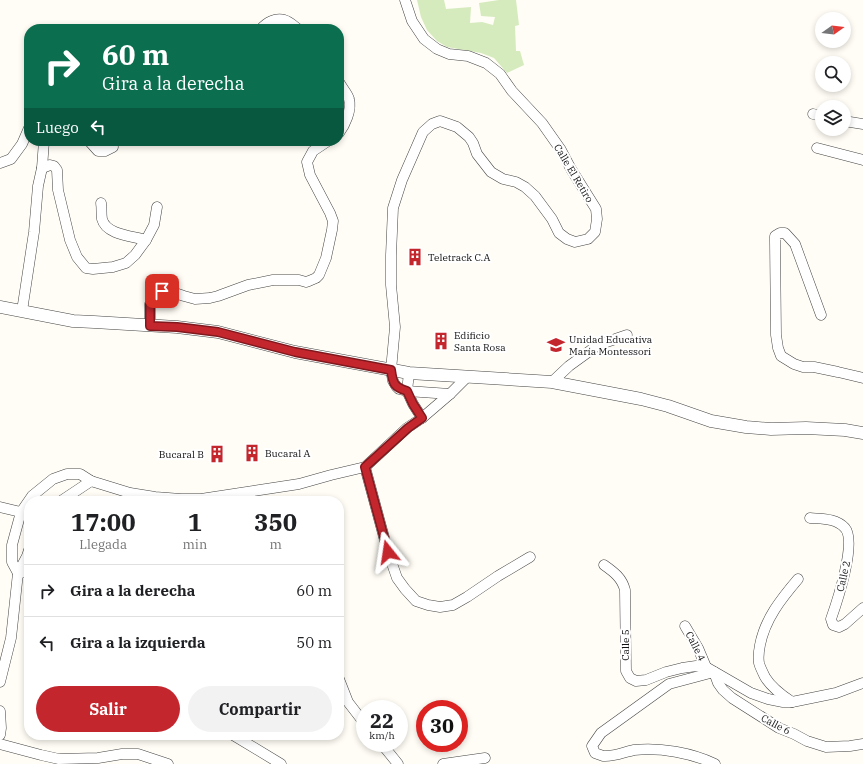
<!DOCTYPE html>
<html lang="es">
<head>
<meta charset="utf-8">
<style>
	:root { --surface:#fff; --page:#f2f2f2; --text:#202124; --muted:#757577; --line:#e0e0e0; --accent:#c4262e }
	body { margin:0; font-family:"IBM Plex Serif",serif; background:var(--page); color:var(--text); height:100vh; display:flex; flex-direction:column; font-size:15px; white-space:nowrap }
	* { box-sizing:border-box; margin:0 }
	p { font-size:13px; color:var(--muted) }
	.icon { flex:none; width:22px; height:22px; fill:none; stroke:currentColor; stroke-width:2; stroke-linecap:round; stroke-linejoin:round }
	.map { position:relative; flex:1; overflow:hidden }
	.panel { position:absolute; left:24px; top:496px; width:320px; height:244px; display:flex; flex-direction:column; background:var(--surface); border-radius:16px; box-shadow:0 2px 6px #0003 }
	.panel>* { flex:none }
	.hud { position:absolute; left:24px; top:24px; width:320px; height:122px; border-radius:16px; box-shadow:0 2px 6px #0003; background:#0b6e4f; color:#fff; overflow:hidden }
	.needle { width:26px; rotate:76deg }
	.buttons { position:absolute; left:815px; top:12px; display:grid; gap:8px }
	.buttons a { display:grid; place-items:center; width:36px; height:36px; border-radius:50%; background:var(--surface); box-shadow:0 2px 6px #0003; font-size:20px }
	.speed { position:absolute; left:356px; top:700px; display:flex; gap:8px; font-size:20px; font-weight:700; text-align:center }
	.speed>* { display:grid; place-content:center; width:52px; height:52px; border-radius:50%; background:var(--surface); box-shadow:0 2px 6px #0003; line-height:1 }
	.speed small { font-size:10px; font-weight:400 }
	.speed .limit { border:6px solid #d22; background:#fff; color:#111 }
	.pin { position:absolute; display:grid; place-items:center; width:34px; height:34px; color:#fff; margin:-17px; border-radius:8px; box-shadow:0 2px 6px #0006 }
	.me { position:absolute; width:44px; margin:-22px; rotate:345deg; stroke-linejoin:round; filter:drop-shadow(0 0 3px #0008) }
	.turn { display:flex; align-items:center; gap:14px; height:84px; padding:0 12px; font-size:18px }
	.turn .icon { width:52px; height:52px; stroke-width:2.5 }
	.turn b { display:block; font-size:28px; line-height:34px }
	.then { display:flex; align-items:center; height:38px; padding:0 12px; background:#0003; gap:8px; font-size:15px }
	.eta { display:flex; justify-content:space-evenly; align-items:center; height:68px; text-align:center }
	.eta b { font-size:24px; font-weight:700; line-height:28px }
	.cta { display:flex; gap:8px; margin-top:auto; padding:8px 12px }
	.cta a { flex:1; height:46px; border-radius:24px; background:var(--accent); color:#fff; font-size:16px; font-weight:700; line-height:46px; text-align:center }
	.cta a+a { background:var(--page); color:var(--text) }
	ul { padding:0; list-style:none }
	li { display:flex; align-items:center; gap:12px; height:52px; padding:0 12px; border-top:1px solid var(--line) }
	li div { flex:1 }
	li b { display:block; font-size:15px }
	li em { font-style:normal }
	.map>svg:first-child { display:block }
	.green { fill:#d5ebbd }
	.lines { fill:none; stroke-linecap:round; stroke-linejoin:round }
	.minor-casing { stroke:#444; stroke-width:11 }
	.tertiary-casing { stroke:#444; stroke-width:13 }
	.minor { stroke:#fff; stroke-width:10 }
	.tertiary { stroke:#fff; stroke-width:12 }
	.route-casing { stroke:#7f191e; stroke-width:10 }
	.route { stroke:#c4262e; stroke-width:7 }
	.labels { text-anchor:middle; stroke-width:4; stroke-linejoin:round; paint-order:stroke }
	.street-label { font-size:10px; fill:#111; stroke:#fff }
	.poi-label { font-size:10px; fill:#111; stroke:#fff; text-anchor:start }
</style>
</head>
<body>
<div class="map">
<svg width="863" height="764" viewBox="0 0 863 764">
	<rect width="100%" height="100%" fill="#fffdf5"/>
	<path class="green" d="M417 0H444L446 9 471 7 470 23 482 22 493 25 495 17 481 16 479 3 499 0H516L519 25 515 26 516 51H520L524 65 507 73 494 58 481 53 447 47 437 41 427 30 421 17Z"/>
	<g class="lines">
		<g class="minor-casing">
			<g id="minor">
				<path d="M405 0 412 21 424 39 437 49 449 54 468 56 486 63 500 74 512 91 542 123 561 150 571 169 596 209 597 219 595 232 588 239 575 242 567 239 559 233 552 219 535 196 525 187 516 182 503 179 491 172 477 154 473 143 469 137 457 127 440 121 432 124 423 132 402 180 393 208 391 255V285L395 327 391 370 393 381 396 386 399 389 407 391 450 394"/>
				<path d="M261 29C266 23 276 17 284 20 289 21 294 26 298 29"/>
				<path d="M339 82C342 88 348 94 349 99 352 110 345 125 339 133"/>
				<path d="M813 114 822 116"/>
				<path d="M844 121 863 124"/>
				<path d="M89 141 98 151H105L113 147"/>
				<path d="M817 148 863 160"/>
				<path d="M0 163 11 159 22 144 29 128"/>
				<path d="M42 168 50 165 54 166 57 170 58 190 70 240 77 257 86 268 93 269 113 267 126 263 135 255 146 240 154 225 157 207"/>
				<path d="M101 203C102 208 101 214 102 219 106 235 133 236 146 240"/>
				<path d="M22 311 34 232 38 186 42 168 44 141"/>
				<path d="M821 315 795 244 785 233H780L775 236V241L776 335 778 348 781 356 794 364 803 367H814L838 372 863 378"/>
				<path d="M150 326V304L157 293 169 291 184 296 195 299 210 298 218 296 248 285 273 280H299L306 282 309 281 316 278 319 275 326 258 332 230 333 221 330 213 310 175 307 162 313 151 328 141"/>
				<path d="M409 373 407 391 413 404 422 418"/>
				<path d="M552 382 569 366 598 345 627 335"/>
				<path d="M365 467 388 552 397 578 405 589 416 601 428 605 440 607 453 605 467 597 498 576 530 557"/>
				<path d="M61 501 91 481"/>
				<path d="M0 507 29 514"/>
				<path d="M810 518C822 519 836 518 845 528 857 542 837 602 831 619L833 625 839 627 845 624 863 608"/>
				<path d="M604 565C614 572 622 578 625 590L626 671 630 678 636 681 646 680 666 672 682 668 696 666 706 667 751 693 768 699 783 702H792L836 693 863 683"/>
				<path d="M29 572 18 573 12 562V545L21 512 32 496 53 479 67 474H80L91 481 130 493 155 497 181 499H201L299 484 331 475 365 467 407 428 422 418 450 394 467 377"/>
				<path d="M685 626 698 648 706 667"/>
				<path d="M714 672 669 684 601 733 592 746 595 753C597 754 601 755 603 756 614 757 624 752 634 750 660 747 692 753 715 764"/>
				<path d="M714 672 718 683 723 690 732 698 779 728 794 734 807 741 826 747 850 746 863 744"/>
				<path d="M339 679 348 702 365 724"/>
				<path d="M0 682 11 638 18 573 27 556 29 550"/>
				<path d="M792 702C783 696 771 687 765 677 763 673 760 667 759 663 758 657 759 650 760 645 765 619 781 599 798 579"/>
				<path d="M0 711 1 728 0 735"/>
				<path d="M233 735 281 764"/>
				<path d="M381 743 398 764"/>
				<path d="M0 744 41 755 59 759 98 758 122 754H138L168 764"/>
				<path d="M443 764 485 758"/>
			</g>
		</g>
		<g class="tertiary-casing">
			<path id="tertiary" d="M0 307 73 321 94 322 177 327 218 332 295 352 409 373 552 382 641 399 668 406 711 421 746 427 771 429 806 428 845 430 863 433"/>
		</g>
		<use href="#minor" class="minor"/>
		<use href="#tertiary" class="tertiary"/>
	</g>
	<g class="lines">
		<g class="route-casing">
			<path id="route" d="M162 291 157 293 150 304V326L177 327 218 332 295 352 391 370C393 384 394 387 407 391L413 404 422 418 408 428 365 467 388 552"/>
		</g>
		<use href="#route" class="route"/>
	</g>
	<defs>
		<g id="building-bare" transform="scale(1.38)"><path d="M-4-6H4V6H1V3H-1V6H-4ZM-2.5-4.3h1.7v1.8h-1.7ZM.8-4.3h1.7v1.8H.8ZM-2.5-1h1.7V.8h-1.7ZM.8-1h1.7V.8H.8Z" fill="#c4262e" stroke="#fff" stroke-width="2.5" paint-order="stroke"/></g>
		<g id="school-bare" transform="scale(1.38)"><path d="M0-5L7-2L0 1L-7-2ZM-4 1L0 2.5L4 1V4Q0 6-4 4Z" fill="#c4262e" stroke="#fff" stroke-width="2.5" paint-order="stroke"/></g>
	</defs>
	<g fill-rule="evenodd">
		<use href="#building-bare" x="415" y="257"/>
		<use href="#building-bare" x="441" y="341"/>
		<use href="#school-bare" x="556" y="345"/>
		<use href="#building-bare" x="252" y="453"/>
		<use href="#building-bare" x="217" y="454"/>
	</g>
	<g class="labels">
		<g class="street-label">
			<text transform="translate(574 173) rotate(59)" y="4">Calle El Retiro</text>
			<text transform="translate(843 576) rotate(-77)" y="4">Calle 2</text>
			<text transform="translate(625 645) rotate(-90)" y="4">Calle 5</text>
			<text transform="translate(696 646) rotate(63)" y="4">Calle 4</text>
			<text transform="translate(776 724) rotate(28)" y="4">Calle 6</text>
		</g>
		<g class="poi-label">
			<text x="428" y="261">Teletrack C.A</text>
			<text x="454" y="339">Edificio<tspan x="454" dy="12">Santa Rosa</tspan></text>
			<text x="569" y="343">Unidad Educativa<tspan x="569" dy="12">María Montessori</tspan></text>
			<text x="265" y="457">Bucaral A</text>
			<text x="204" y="458" text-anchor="end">Bucaral B</text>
		</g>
	</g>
</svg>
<div class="buttons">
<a><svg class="needle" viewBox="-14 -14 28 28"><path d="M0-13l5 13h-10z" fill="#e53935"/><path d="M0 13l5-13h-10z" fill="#757577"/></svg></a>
<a><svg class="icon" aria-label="search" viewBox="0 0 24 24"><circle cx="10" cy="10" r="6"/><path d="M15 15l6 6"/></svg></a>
<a><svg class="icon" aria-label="layers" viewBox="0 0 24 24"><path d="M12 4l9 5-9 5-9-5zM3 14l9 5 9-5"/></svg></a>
</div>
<div class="speed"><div>22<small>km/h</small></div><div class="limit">30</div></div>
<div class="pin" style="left:162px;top:291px;background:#d93025"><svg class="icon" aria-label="arrive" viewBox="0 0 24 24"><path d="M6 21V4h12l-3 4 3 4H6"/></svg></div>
<svg class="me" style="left:388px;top:552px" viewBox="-20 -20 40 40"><path d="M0-17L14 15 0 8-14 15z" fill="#c4262e" stroke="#fff" stroke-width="4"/></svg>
<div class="hud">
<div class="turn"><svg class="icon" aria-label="right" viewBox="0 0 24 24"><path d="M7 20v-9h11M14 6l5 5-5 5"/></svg><div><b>60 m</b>Gira a la derecha</div></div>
<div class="then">Luego<svg class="icon" aria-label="left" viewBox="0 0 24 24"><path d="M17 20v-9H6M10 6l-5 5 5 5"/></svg></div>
</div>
<section class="panel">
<div class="eta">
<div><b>17:00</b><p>Llegada</p></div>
<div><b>1</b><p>min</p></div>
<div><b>350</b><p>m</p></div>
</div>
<ul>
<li><svg class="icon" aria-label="right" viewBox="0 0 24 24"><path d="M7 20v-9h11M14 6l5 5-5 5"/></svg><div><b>Gira a la derecha</b></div><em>60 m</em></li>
<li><svg class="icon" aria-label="left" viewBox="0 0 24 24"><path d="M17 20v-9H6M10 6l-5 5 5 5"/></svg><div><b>Gira a la izquierda</b></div><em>50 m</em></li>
</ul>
<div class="cta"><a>Salir</a><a>Compartir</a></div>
</section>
</div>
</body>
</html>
